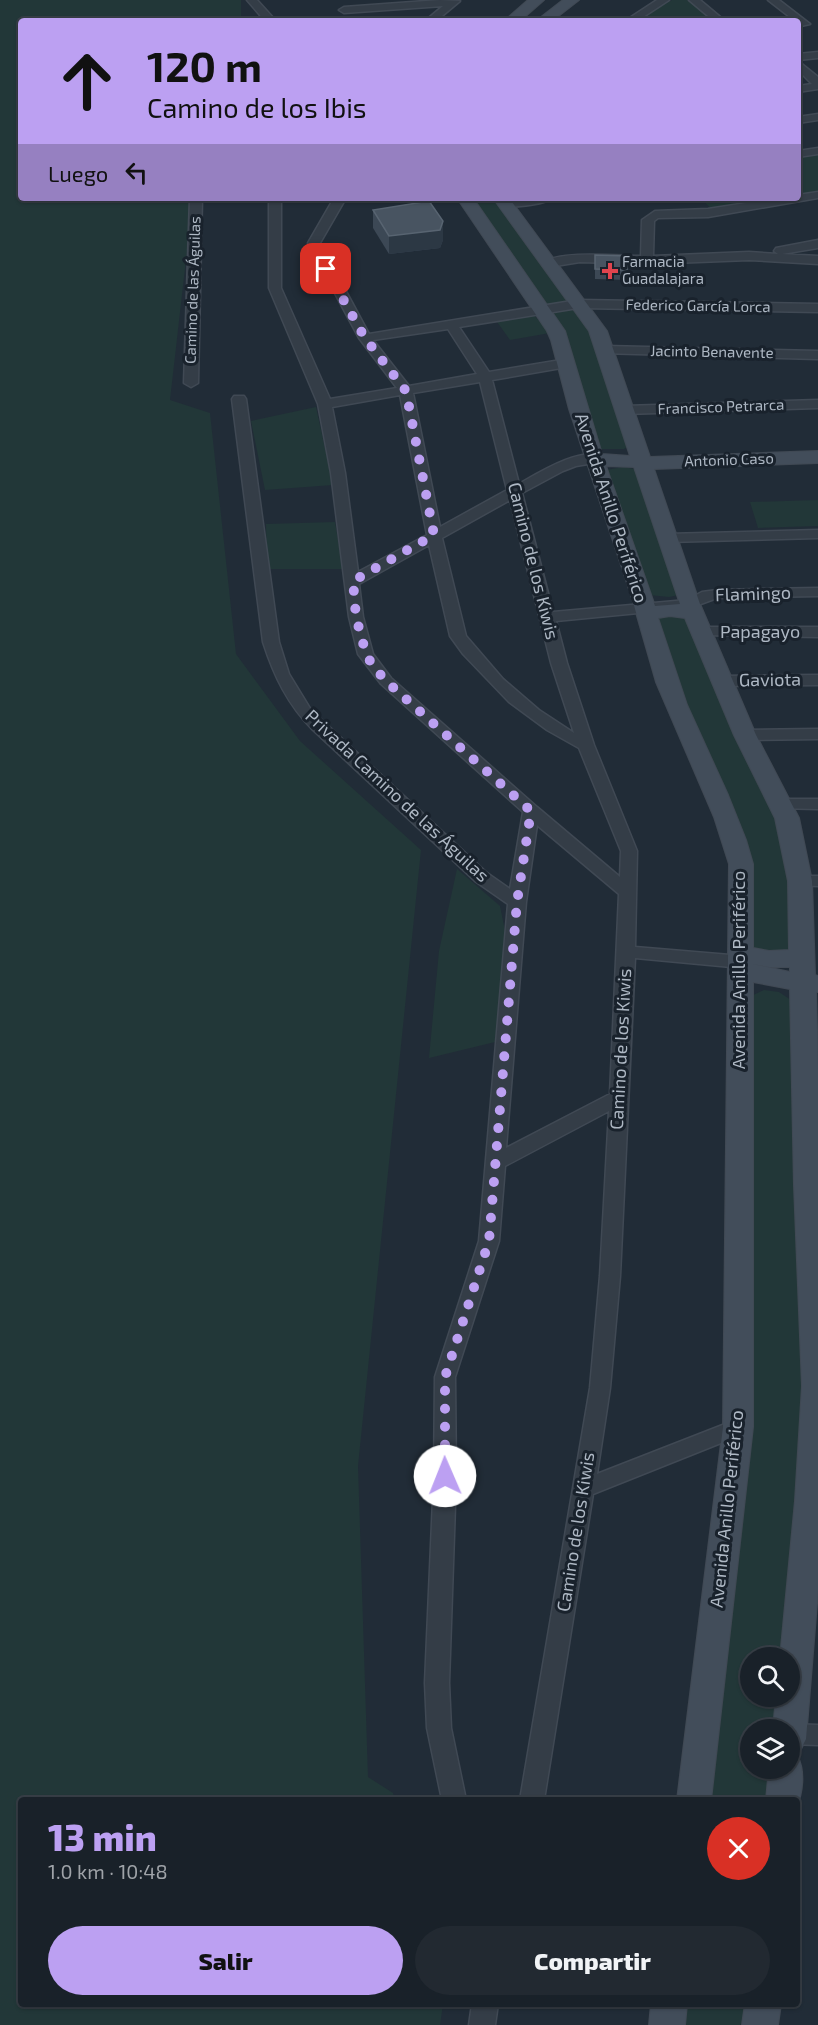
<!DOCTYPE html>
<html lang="es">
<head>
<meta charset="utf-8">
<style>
	:root { --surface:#192129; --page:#222931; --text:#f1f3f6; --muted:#9fa3a8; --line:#373e46; --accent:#bca0f2 }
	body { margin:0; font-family:"Exo 2",sans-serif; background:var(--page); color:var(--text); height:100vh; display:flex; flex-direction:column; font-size:22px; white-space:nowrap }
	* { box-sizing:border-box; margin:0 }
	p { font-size:20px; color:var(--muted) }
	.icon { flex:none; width:33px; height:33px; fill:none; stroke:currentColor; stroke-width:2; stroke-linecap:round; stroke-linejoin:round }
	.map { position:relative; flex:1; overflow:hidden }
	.side { position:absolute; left:18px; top:1797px; width:782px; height:210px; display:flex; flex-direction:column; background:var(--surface); border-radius:6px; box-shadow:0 2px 4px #0004,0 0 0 2px var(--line) }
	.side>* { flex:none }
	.hud { position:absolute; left:18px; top:18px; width:783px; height:183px; border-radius:6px; box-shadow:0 2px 4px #0004,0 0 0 2px var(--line); background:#bca0f2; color:#111; overflow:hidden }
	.buttons { position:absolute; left:740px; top:1647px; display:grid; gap:12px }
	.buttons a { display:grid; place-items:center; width:60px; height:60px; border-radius:50%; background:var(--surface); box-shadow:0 2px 4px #0004,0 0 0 2px var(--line); font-size:30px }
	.pin { position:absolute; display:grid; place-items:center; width:51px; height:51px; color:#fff; margin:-26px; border-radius:12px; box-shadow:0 3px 9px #0006 }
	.me { position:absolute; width:66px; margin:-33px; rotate:359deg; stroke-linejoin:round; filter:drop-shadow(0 0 4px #0008) }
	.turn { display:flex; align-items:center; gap:21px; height:126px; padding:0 30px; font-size:27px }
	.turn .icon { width:78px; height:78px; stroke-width:2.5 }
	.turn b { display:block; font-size:42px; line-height:51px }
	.then { display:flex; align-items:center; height:57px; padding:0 30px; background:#0003; gap:12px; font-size:22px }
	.round { display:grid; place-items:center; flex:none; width:63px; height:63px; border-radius:32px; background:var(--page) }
	.summary { display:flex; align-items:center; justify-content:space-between; height:102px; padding:0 30px }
	h1 { font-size:36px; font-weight:800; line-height:45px; color:var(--accent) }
	.primary-button { display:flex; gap:12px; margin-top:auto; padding:12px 30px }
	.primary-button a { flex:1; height:69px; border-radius:36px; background:var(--accent); color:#111; font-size:24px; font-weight:800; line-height:69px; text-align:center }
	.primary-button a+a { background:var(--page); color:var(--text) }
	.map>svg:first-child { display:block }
	.green { fill:#223738 }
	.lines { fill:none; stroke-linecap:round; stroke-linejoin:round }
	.street-casing { stroke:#404954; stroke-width:3 }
	.secondary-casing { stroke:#404954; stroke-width:2 }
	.street { fill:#343d47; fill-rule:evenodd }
	.secondary { fill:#424d5a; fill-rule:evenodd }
	.wall { fill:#3c4855 }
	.shaded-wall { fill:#2c3844 }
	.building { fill:#485461; stroke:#586471; stroke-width:1.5 }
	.route { stroke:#bca0f2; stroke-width:10; stroke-dasharray:0 18 }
	.health-dot { fill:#e0444e; stroke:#19222c; stroke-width:2 }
	.labels { text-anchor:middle; stroke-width:6; stroke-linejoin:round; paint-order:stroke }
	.far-poi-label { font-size:15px; fill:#aeb8c4; stroke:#19222c; text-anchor:start }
	.far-street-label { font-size:15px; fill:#aeb8c4; stroke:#19222c }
	.street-label { font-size:18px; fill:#aeb8c4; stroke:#19222c }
</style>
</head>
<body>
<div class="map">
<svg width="818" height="2025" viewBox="0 0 818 2025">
	<rect width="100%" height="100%" fill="#212c37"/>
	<g class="green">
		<path d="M0 0H241V21H21V198H193L170 400 210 413 236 654 300 741 421 850 358 1466 368 1777 393 1793 395 1800H21V2004H443L440 2025H0Z"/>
		<path d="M672 0H689L716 21H636Z"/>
		<path d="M818 154V192L798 195V157Z"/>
		<path d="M469 198H498L593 332 627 447 624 449H597L572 369Z"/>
		<path d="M700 198H781L713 210Z"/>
		<path d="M533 314 550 333 510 340 495 319Z"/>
		<path d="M316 407 333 485 265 490 251 421Z"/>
		<path d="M623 467 635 469 679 595 669 597 649 595 606 470Z"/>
		<path d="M818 500V526L758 528 750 502Z"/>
		<path d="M335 522 343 569H267L266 524Z"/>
		<path d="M679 615 688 619 787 835 796 942 788 953 753 951 747 854 685 712 656 618Z"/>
		<path d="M457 869 500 906 510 956 495 1042 429 1058 439 951Z"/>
		<path d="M764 990 779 992 791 1000 806 1376 785 1657 750 1658V1696L782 1697 779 1729 750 1730V1768L775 1769 772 1800H702L751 996Z"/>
		<path d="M676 2004H751L749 2013 740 2025H674Z"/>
	</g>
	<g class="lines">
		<g class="street-casing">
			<g id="street">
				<path d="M247 0H257L276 21H265Z"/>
				<path d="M440 0 460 1 436 21H425L443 6 344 13 339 10 344 7Z"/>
				<path d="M657 0H669L637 21H625Z"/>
				<path d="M689 0H700L725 21H714Z"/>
				<path d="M768 0H779L810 24 801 26 798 21H795Z"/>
				<path d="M818 52V58L798 60V54Z"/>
				<path d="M798 61 818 77V89L798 92V86L812 84 798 70Z"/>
				<path d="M818 114V120L798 123V117Z"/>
				<path d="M818 148V154L798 157V151Z"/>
				<path d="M818 192V198L708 217 658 218 654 221 653 256 749 252 778 254 774 251 776 248 818 240V248L782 254 818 256V264L749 260 647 264 580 262 549 267 543 263C558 250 620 256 641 256L642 220 655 211 708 209 778 198H798V195Z"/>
				<path d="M190 198H202L198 383 191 387 184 383Z"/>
				<path d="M269 198H281V288L330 399 397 388 359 338 308 243 334 198H346L320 243 369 334 578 300 818 304V312L578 308 459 327 489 372 567 359 573 363 567 367 492 380 519 484C535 475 586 443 602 459L600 462 576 466 563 471 522 493 553 612 687 600 702 592 717 590 818 588V596L717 598 690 608 556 621 567 663 594 745 637 851 635 947 742 956 748 958 751 962 748 966 742 968 635 958 620 1276 610 1388 597 1474 738 1419 746 1421 749 1427 746 1433 593 1494 544 1800H520L590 1388 600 1276 609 1111 505 1166 499 1241 455 1377 456 1476 449 1683 451 1728 466 1800H442L427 1728 425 1683 434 1476 435 1377 479 1241 508 904 475 881 313 730C288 705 274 676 263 642L232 399 234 396H244L246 399 279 642 289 674 311 710 487 873 510 889 523 812 381 684 358 654 349 617 331 473 318 404 269 288ZM448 329 477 374 409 386 373 340ZM480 382 507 490 440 527 413 393ZM400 395 427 535 358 572 345 473 332 407ZM510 500 551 663 574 733 539 710 503 679 466 636 442 538ZM429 545 450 636 463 654 509 702 547 730 579 748 621 851 620 877 537 807 391 678 373 654 363 617 359 584ZM537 825 619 894 610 1094 506 1148 526 902Z"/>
				<path d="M523 198H552C545 204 507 210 500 204L502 202Z"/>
				<path d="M605 346 818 351V359L600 353 599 350 600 347Z"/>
				<path d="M818 400V408L624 414 617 410 624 406Z"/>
				<path d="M818 530V538L667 542 660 538 667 534Z"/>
				<path d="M702 627H818V637L697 635 694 632Z"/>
				<path d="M818 675V685L723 686 715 681 723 676Z"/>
				<path d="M818 729V739L745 740 737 735 745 730Z"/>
				<path d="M781 799H818V809L775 808 773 804 775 800Z"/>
				<path d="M800 876H818V886L794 885 792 881 794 877Z"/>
				<path d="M789 1724 818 1725V1745L789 1744V1730H779Z"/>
				<path d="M472 2004H498L495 2025H469Z"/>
			</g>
		</g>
		<g class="secondary-casing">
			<g id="secondary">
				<path d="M528 0H544L520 21H504Z"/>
				<path d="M563 0H579L552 21H536Z"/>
				<path d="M457 198H473L565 331 602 454 630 456 589 331 493 198H509L607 331 650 457 818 451V463L654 469 700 604 756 735 799 818 812 881 815 975 818 976V992H816L818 1069V1591L806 1739 801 1749 789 1754V1730H773L776 1696H789V1658H780L795 1501 802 1386 794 1185 790 989 753 982V1427L711 1800H677L723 1427 729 864 714 817 656 682 631 595 569 409 551 340 547 331ZM606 466 634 467 680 604 655 606ZM670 616 685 618 734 735 775 818 788 881 789 950 769 951 753 948V864L746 840 728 795 687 705 658 618ZM753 964 769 967H790V972Z"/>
				<path d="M789 1754 798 1757C805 1772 803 1793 796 1808V1800H766L769 1768H789Z"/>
				<path d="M651 2004H687L685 2025H649Z"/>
				<path d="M745 2004H781L778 2025H742Z"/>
			</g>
		</g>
		<use href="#street" class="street"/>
		<use href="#secondary" class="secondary"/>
	</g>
	<g class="wall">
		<path d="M373 210 443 221V240L440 248 389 254 373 228Z"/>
		<path d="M595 255 627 270V280L595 279Z"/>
	</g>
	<path class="shaded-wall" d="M443 221V240L440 248 389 254V236Z"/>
	<g class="building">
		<path d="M429 201 443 221 440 230 389 236 373 210Z"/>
		<path d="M595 255 627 256V270L595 269Z"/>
	</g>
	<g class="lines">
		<path class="route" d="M326 269 365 338 406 391 434 535 353 581 356 617 366 654 373 666 386 681 531 811 517 902 489 1241 445 1377V1476"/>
	</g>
	<path class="health-dot" d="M607 262h6v6h6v6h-6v6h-6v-6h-6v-6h6z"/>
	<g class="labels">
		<g class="far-poi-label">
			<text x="622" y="267">Farmacia<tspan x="622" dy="17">Guadalajara</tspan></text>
		</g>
		<g class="far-street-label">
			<text transform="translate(193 290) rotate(-88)" y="5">Camino de las Águilas</text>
			<text transform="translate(698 306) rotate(1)" y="5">Federico García Lorca</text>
			<text transform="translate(712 352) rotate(1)" y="5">Jacinto Benavente</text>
			<text transform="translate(721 407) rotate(-2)" y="5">Francisco Petrarca</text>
			<text transform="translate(729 460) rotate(-2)" y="5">Antonio Caso</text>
		</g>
		<g class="street-label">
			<text transform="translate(611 508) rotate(72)" y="6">Avenida Anillo Periférico</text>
			<text transform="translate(533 561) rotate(76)" y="6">Camino de los Kiwis</text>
			<text transform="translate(753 594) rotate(-2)" y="6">Flamingo</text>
			<text x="760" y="638">Papagayo</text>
			<text transform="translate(770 680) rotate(-1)" y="6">Gaviota</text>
			<text transform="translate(397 796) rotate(43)" y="6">Privada Camino de las Águilas</text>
			<text transform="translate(739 970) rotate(-90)" y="6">Avenida Anillo Periférico</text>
			<text transform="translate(621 1049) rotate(-87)" y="6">Camino de los Kiwis</text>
			<text transform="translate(727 1509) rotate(-84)" y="6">Avenida Anillo Periférico</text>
			<text transform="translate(576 1532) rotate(-81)" y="6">Camino de los Kiwis</text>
		</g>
	</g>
</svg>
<div class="buttons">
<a><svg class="icon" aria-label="search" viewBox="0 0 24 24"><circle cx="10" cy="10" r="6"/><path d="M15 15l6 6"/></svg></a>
<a><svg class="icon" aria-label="layers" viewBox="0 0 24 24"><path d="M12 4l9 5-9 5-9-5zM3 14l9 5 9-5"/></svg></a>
</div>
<div class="pin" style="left:326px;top:269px;background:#d93025"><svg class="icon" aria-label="arrive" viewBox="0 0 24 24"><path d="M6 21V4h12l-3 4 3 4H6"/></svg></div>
<svg class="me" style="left:445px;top:1476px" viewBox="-20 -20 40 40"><circle r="19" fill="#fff"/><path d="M0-13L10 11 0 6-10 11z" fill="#bca0f2"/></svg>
<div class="hud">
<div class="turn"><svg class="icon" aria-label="ahead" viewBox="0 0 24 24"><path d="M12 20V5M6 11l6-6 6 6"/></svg><div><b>120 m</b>Camino de los Ibis</div></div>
<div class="then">Luego<svg class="icon" aria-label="left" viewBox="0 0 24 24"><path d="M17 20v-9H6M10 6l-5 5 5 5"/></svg></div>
</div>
<section class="side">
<div class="summary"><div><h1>13 min</h1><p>1.0 km · 10:48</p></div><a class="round" style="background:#d93025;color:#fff"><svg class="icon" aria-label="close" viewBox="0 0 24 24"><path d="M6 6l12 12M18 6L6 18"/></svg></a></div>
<div class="primary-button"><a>Salir</a><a>Compartir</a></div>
</section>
</div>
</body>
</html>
